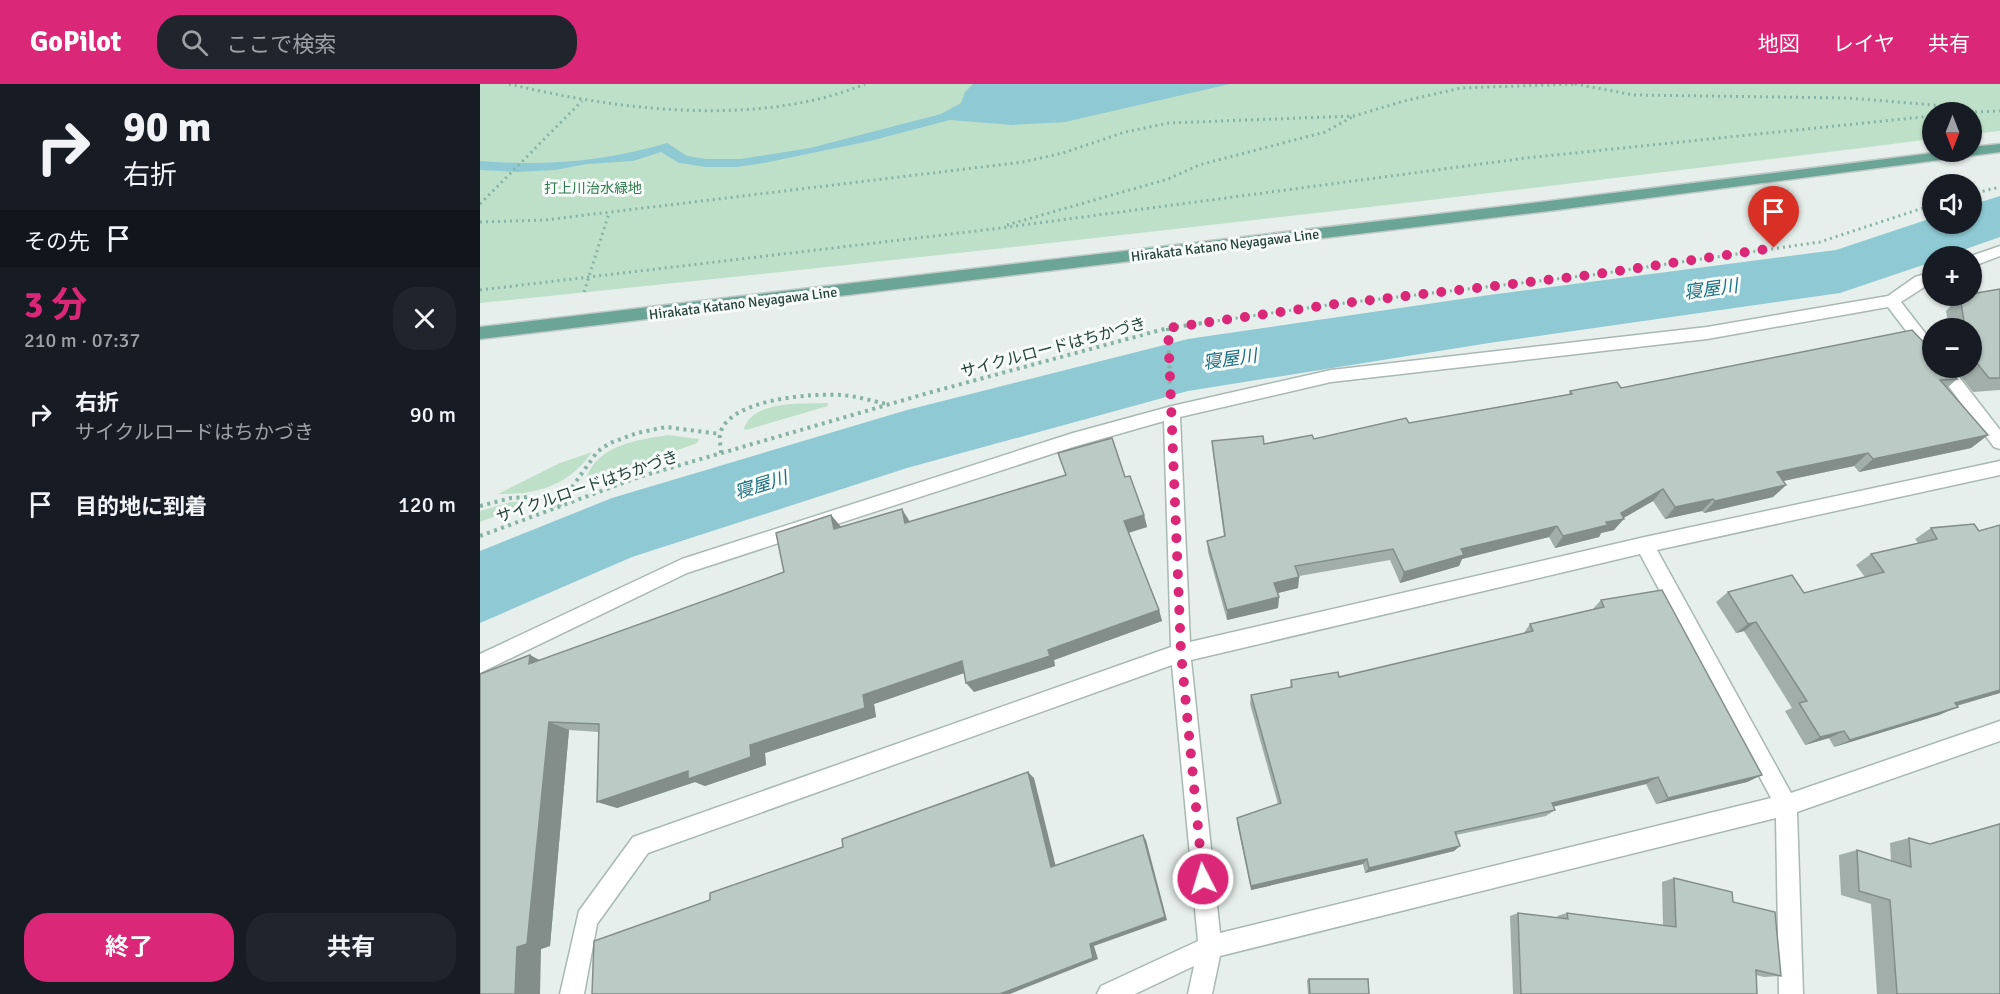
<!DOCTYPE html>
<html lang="ja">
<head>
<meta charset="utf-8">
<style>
	:root { --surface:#171b24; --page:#20242c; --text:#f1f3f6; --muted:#9ea1a6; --accent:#db2777 }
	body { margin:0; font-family:Signika,"Noto Sans JP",sans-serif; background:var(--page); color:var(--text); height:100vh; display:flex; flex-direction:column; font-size:22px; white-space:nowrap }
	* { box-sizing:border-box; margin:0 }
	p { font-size:20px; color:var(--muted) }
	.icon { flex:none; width:33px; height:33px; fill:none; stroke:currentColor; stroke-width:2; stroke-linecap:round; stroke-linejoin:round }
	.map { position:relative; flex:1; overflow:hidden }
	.drawer { display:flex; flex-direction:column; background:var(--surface); width:480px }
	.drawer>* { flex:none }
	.hud { background:#171b24; color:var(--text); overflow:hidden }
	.needle { width:39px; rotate:180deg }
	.tools { position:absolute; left:1442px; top:18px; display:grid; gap:12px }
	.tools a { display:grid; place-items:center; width:60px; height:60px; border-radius:50%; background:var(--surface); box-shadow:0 2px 4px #0004; font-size:30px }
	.pin { position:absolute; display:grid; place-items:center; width:51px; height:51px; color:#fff; margin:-62px -26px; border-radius:50% 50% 50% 0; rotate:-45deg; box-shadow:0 0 6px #0007 }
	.pin .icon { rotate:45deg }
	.me { position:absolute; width:66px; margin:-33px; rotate:355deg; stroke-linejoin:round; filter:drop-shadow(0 0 4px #0008) }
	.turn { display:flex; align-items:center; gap:21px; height:126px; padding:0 24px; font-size:27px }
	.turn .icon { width:78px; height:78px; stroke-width:2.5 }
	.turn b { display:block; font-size:42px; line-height:51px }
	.then { display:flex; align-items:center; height:57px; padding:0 24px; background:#0003; gap:12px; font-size:22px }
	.round { display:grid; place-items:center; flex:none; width:63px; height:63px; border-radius:24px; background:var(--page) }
	.headline { display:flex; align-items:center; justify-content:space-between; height:102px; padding:0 24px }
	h1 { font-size:36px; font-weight:700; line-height:45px; color:var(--accent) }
	.primary-button { display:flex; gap:12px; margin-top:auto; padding:12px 24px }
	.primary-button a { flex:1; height:69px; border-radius:24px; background:var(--accent); color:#fff; font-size:24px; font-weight:700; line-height:69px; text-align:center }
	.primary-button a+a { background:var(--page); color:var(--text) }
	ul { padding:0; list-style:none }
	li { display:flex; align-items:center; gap:18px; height:90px; padding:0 24px }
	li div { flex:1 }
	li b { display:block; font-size:22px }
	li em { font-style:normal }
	header { display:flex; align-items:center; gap:36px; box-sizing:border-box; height:84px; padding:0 30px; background:var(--accent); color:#fff }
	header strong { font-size:28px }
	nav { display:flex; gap:33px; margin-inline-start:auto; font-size:21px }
	.search { width:420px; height:54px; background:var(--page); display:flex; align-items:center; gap:15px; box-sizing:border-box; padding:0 21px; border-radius:24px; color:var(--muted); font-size:22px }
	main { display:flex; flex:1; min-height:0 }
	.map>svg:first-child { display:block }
	.green { fill:#bfe0c8 }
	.water { fill:#8ec9d4 }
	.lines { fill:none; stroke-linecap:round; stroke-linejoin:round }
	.river { fill:#8ec9d4; fill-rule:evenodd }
	.street-casing { stroke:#a8b8b2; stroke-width:3 }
	.primary-casing { stroke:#c2cac8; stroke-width:3 }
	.path-far1 { stroke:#86b3a5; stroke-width:3; stroke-dasharray:2 4; stroke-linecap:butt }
	.path { stroke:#86b3a5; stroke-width:4; stroke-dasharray:3 4.5; stroke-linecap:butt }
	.street { fill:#fff; fill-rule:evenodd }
	.primary { fill:#6aa596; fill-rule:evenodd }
	.wall { fill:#a1aea9 }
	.shaded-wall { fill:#838d89 }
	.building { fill:#bbcac4; stroke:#838d89; stroke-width:1.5 }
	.route { stroke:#db2777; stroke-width:10; stroke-dasharray:0 18 }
	.labels { text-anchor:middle; stroke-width:6; stroke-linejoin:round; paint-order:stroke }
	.far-park-label { font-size:14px; fill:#2d7a4b; stroke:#f7fbf9 }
	.far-street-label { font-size:14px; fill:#24423a; stroke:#f7fbf9 }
	.street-label { font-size:16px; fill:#24423a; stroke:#f7fbf9 }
	.water-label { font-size:18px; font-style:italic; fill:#1c6f80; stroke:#f7fbf9 }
</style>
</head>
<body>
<header>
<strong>GoPilot</strong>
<div class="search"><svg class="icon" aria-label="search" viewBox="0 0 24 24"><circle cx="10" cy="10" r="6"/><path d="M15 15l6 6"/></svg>ここで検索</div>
<nav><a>地図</a><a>レイヤ</a><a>共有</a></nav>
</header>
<main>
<section class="drawer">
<div class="hud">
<div class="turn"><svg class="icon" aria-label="right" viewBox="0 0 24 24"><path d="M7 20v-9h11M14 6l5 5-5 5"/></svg><div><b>90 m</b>右折</div></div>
<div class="then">その先<svg class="icon" aria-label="arrive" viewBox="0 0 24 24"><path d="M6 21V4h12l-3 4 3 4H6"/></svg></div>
</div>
<div class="headline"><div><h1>3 分</h1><p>210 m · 07:37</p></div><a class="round"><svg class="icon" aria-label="close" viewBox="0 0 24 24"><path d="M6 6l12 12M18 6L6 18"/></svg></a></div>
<ul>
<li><svg class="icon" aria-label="right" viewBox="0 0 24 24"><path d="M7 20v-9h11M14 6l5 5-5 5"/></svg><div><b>右折</b><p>サイクルロードはちかづき</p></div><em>90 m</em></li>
<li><svg class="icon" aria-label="arrive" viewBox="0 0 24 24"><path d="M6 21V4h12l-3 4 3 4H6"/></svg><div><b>目的地に到着</b></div><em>120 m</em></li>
</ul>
<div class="primary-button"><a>終了</a><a>共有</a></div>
</section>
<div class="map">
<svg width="1520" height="910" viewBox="0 0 1520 910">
	<rect width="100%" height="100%" fill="#e6efeb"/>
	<g class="green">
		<path d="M0 0H1520V47L1491 50V28H1452V55C969 116 485 170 0 219Z"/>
		<path d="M348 319V322L266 346 264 344C274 316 323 320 348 319Z"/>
		<path d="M188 351 219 355 217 359 110 398 106 395C117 361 157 356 188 351Z"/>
		<path d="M112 368C88 402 59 410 18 410L80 379Z"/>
		<path d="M45 417 43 422 0 438V427L31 418Z"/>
	</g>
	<path class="water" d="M493 0H750L585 38 532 41 470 36 390 57 284 79 257 83H226L199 79 181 68 153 77 107 80 75 86 37 88 0 86V77C65 82 123 78 187 59L207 72 226 75H261L330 64 461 30 481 19 485 8Z"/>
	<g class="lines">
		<path class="river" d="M1520 112V153L1466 172H1452V178L1360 209 1009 259 708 307 427 384 152 473 0 539V467L132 414 427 326 708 255 1009 211 1356 166 1452 134V140H1491V121Z"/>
		<g class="street-casing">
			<g id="street">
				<path d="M1520 162V172L1491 183V172Z"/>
				<path d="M1452 188V198L1421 218 1452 258V275L1446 273 1408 223 1227 255 851 298 700 333 710 558 1165 453 1520 377V391L1177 466 1311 709 1520 637V657L1317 728 1323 910H1299L1296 734 740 872 732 910H708L714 882 655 910H617L621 902 718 857 692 581 168 769 117 840 104 910H80L99 827 153 753 691 563 684 337 593 363 207 489 0 589V570L202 475 593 349 692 322 851 286 1227 243 1408 212 1435 193ZM1160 470 1291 714 740 849 711 576Z"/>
				<path d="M1455 284H1472L1520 346V365L1514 363Z"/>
			</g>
		</g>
		<g class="primary-casing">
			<path id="primary" d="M1520 60V68L1069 127 0 255V243L1069 117 1461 68H1491V63Z"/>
		</g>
		<g class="path-far1">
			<path d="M29 0C137 26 279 44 385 0"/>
			<path d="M1095 0 1154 11 1368 14 1454 21 1496 28"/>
			<path d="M1495 28 1520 27"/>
			<path d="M1491 110 1520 103"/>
			<path d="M0 120 102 17"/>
			<path d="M0 138 65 136 543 78 583 69 645 48 689 39 874 32 924 17 981 4 1095 0"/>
			<path d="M527 141 688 95 719 81 845 48 874 32"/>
			<path d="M0 206 513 145 1046 74 1452 32"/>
			<path d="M104 208 129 129"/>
			<path d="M714 240 856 220 1111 191 1340 158 1452 121"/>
		</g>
		<g class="path">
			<path d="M688 244 690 301"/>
			<path d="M241 369C241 363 239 356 240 350 248 315 332 309 361 311 377 312 392 317 407 320"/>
			<path d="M0 422 31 414 50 413 78 423 117 368 130 359 157 349 186 343 240 350"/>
			<path d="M0 452 159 393 448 309 688 244 724 239"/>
		</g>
		<use href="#street" class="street"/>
		<use href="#primary" class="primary"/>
	</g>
	<g class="wall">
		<path d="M1520 205V306L1493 308 1474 284H1491V244H1469L1466 227 1480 212Z"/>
		<path d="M1477 295 1467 304 1508 351 1491 364 1379 388 1374 382 1303 397 1306 401 1293 413 1224 429 1222 427 1185 435 1173 417 1143 434 1134 446 1121 449 1119 453 1075 464 1069 453 982 475 979 482 920 499 910 476 819 492 818 504 798 509 799 513 798 524 747 536 728 468 727 457 744 453 733 370 732 357 784 360 834 355 929 339 1089 310 1090 307 1141 304Z"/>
		<path d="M645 393 664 431 667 443 649 449 679 526 682 537 574 576 575 582 494 608 484 589 394 620 396 633 285 669 286 681 225 702 215 698 137 724 119 648 89 646 70 862 61 865 50 571 60 577 304 488 351 431 361 443 430 438Z"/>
		<path d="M1494 440 1520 609 1477 622 1459 631 1354 663 1349 654 1325 661 1305 627 1312 624 1264 547 1256 549 1236 518 1248 508 1324 509 1385 493 1376 481 1391 470 1438 459 1435 455 1451 444Z"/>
		<path d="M1121 516 1282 691 1267 698 1176 720 1166 700 1073 723 1075 726 1066 732 976 751 980 762 974 767 885 789 883 780 771 806 757 739V734L798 720 770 620 771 611 810 604 811 596 859 593 1044 549 1050 540 1113 525Z"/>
		<path d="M1520 739V910H1397L1391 820 1361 811 1359 771 1377 766 1411 777 1410 759 1429 754 1449 760Z"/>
		<path d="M1194 794 1253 818 1301 892 1284 893 1276 891 1277 910H1033L1030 832 1038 829 1078 834 1077 832 1087 829 1183 841 1182 798Z"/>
		<path d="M829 895 889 910H828L827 896Z"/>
	</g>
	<g class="shaded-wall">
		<path d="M1508 351 1491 364 1379 388 1393 375Z"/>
		<path d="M1388 369 1374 382 1284 401 1297 388Z"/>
		<path d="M1306 401 1293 413 1224 429 1235 417Z"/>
		<path d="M1183 405 1173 417 1142 435H1144L1134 446 1121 449 1119 453 1075 464 1083 452 1126 438 1141 429Z"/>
		<path d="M1233 415 1222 427 1185 435 1195 423Z"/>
		<path d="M422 425 430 438 425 439Z"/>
		<path d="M351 431 361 443 354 445Z"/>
		<path d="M664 431 667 443 647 449 644 437Z"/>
		<path d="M1077 442 1069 453 982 475 979 482 920 499 924 488 981 465Z"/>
		<path d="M819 493 818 504 794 510V499Z"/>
		<path d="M799 513 798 524 747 536V526Z"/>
		<path d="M679 526 682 537 574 576 575 582 494 608 486 599 568 566Z"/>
		<path d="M1276 538 1264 547 1256 549 1268 540Z"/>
		<path d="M50 571 69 581 49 580Z"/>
		<path d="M482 577 490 587 394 620 396 633 285 669 286 681 225 702 215 698 137 724 117 718 383 611Z"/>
		<path d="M1520 606V609L1457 627 1475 619Z"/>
		<path d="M1478 623 1459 631 1354 663 1370 656Z"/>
		<path d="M69 638 89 646 70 862 61 865 60 910H35L37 863Z"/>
		<path d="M1364 647 1349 654 1325 661 1340 653Z"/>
		<path d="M548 688 554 694 577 787 571 783Z"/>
		<path d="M1282 691 1267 698 1176 720 1188 714Z"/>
		<path d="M1178 693 1166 700 1063 725 1072 719Z"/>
		<path d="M663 751 666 756 687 836 614 862 618 875 530 910H520L610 860Z"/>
		<path d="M980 762 974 767 885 789 889 784Z"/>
		<path d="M887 775 883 780 771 806V802Z"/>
	</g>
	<g class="building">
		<path d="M1520 205V294H1509L1491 272V244H1485L1480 212H1491V210Z"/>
		<path d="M1432 246 1452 267V284H1467L1477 295 1460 296 1508 351 1393 375 1388 369 1297 388 1306 401 1235 417 1233 415 1195 423 1183 405 1141 429 1144 435 1126 438 1128 441 1083 452 1077 442 981 465 984 471 924 488 913 465 815 482 819 493 794 499 799 513 747 526 727 457 745 452 732 357 783 352 784 360 832 351 834 355 926 334 929 339 1092 310 1090 307 1137 298 1141 304Z"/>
		<path d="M632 354 645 393 650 392 664 431 644 437 679 526 568 566 570 572 486 599 482 577 383 611 385 624 270 661 271 673 208 695V687L117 718 119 640 69 638 47 860 37 863 35 910H0V590L50 571 49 580 304 488 296 449 351 431 354 445 422 425 425 439 586 391 578 369Z"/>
		<path d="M1494 440 1499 447 1520 441V606L1475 619 1478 623 1370 656 1364 647 1340 653 1319 619 1327 617 1276 538 1268 540 1248 508 1312 491 1324 509 1404 488 1391 470 1457 455 1451 444Z"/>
		<path d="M1182 506 1282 691 1188 714 1178 693 1072 719 1075 726 975 748 980 762 889 784 887 775 771 802 757 734 801 719 771 611 812 603 811 596 858 588 859 593 1053 547 1050 540 1124 523 1121 516Z"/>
		<path d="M548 688 571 783 663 751 685 833 610 860 613 874 520 910H112L114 857 230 816V809L363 763 362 755Z"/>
		<path d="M1520 740V910H1417L1410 816 1379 807 1377 766 1431 783 1429 754 1450 760Z"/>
		<path d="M1194 794 1252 808 1253 818 1295 828 1301 892 1276 886 1277 910H1041L1038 829 1088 835 1087 829 1196 843Z"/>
		<path d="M829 895H888L889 910H830Z"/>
	</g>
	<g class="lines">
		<path class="route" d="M723 795 701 569 688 244 856 220 1111 191 1294 164"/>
	</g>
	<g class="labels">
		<g class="far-park-label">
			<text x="113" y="109">打上川治水緑地</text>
		</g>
		<g class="far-street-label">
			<text transform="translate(745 161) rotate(-7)" y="5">Hirakata Katano Neyagawa Line</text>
			<text transform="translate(263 219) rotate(-7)" y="5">Hirakata Katano Neyagawa Line</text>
		</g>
		<g class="street-label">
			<text transform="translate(573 263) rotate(-15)" y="6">サイクルロードはちかづき</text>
			<text transform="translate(107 402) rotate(-19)" y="6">サイクルロードはちかづき</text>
		</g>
		<g class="water-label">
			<text transform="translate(1231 205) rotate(-8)" y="6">寝屋川</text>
			<text transform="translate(750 275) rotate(-8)" y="6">寝屋川</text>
			<text transform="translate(281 401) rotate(-17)" y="6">寝屋川</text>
		</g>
	</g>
</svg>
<div class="tools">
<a><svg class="needle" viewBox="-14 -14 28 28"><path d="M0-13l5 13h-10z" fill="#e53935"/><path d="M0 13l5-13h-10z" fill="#9ea1a6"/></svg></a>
<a><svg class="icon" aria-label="sound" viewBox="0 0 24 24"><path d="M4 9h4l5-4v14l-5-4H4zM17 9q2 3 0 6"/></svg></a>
<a>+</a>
<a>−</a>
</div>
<div class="pin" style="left:1294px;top:164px;background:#d93025"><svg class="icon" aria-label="arrive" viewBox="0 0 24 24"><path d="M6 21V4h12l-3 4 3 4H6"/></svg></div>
<svg class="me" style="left:723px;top:795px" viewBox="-20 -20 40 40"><circle r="17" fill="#db2777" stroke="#fff" stroke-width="3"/><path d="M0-11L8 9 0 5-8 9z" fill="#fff"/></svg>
</div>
</main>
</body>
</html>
